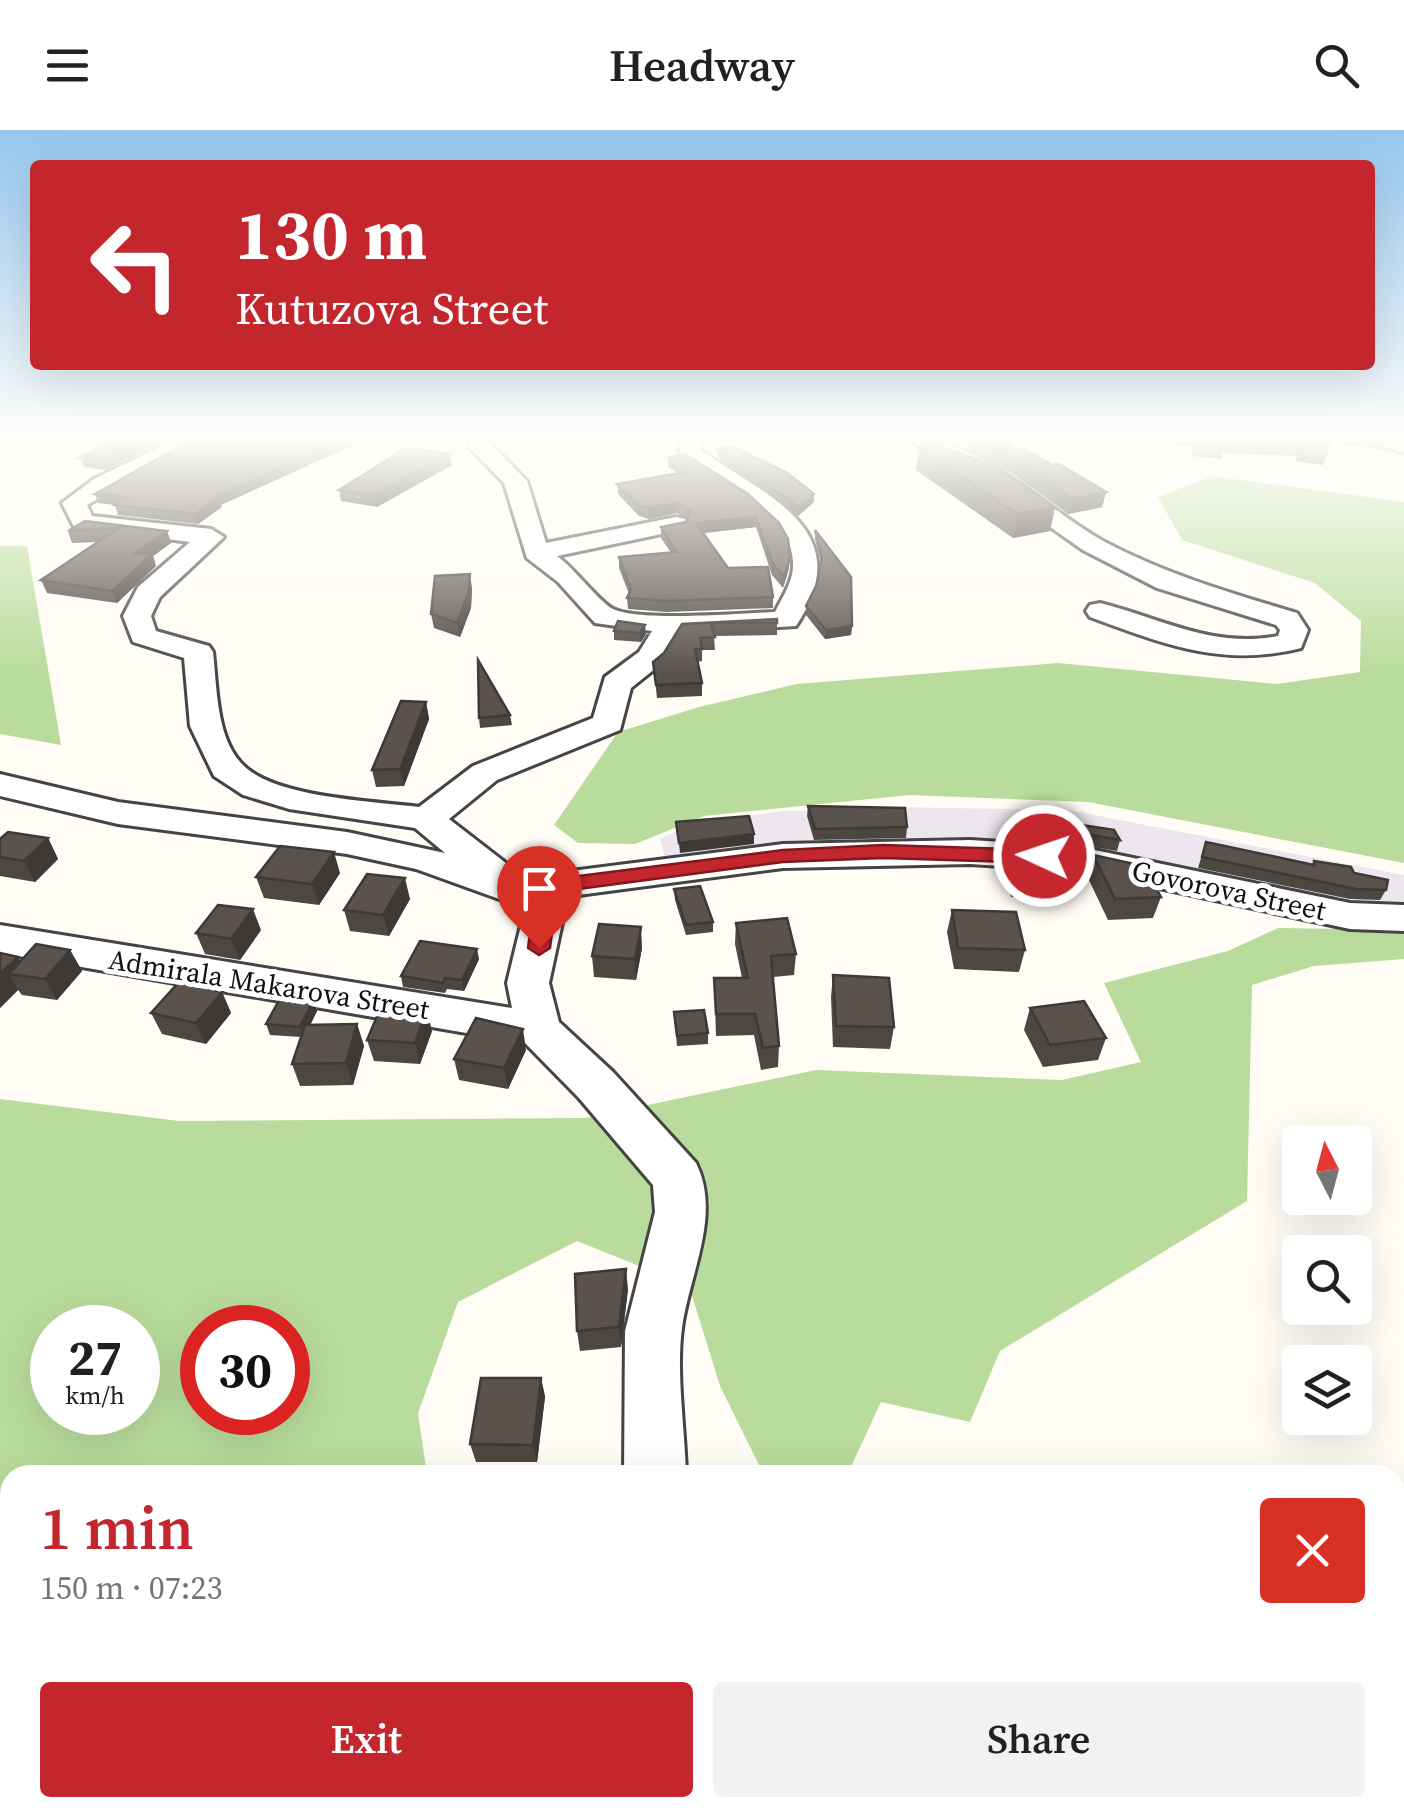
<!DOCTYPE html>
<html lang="en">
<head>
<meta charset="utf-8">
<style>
	:root { --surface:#fff; --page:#f2f2f2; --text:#202124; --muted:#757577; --accent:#c4262e }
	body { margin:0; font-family:"Source Serif 4",serif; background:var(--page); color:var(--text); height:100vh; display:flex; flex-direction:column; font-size:38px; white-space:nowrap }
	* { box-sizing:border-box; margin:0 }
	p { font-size:32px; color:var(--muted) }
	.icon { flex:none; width:55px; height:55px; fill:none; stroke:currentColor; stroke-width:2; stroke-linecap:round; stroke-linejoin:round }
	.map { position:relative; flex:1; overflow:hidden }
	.sheet { position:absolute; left:0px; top:1335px; width:1405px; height:352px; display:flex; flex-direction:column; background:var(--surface); border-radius:30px 30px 0 0; box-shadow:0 10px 40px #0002 }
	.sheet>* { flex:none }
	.hud { position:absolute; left:30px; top:30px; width:1345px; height:210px; border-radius:10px; box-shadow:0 10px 40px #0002; background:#c4262e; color:#fff; overflow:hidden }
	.needle { width:65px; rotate:354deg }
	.buttons { position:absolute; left:1282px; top:995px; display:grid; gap:20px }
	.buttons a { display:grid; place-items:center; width:90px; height:90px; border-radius:10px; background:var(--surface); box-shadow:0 10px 40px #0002; font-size:50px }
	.speed { position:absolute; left:30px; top:1175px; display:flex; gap:20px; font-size:50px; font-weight:700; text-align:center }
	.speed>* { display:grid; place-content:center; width:130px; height:130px; border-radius:50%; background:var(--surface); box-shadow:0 10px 40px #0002; line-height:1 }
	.speed small { font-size:25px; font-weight:400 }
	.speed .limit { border:15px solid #d22; background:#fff; color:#111 }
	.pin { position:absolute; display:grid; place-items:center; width:85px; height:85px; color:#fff; margin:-102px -42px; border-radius:50% 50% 50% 0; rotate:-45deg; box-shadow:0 0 10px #0007 }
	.pin .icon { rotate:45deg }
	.me { position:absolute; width:110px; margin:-55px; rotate:273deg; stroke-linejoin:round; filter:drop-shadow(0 0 8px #0008) }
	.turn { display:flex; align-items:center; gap:35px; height:210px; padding:0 40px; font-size:45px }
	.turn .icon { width:130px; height:130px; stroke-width:2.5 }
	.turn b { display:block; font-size:70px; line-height:85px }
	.round { display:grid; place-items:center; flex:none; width:105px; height:105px; border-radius:10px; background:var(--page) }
	.headline { display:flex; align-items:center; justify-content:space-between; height:170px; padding:0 40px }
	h1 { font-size:60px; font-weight:600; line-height:75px; color:var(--accent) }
	.cta { display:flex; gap:20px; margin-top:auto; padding:20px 40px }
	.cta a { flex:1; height:115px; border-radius:10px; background:var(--accent); color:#fff; font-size:40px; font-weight:600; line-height:115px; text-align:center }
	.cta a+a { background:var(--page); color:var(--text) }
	header { display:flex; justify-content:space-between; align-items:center; height:130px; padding:0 40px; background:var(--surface); font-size:45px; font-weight:600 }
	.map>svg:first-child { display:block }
	.industrial { fill:#eee6ef }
	.forest { fill:#b9dc9c; fill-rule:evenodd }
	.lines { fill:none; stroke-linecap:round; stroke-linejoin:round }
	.minor-casing { stroke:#444; stroke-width:6 }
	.minor { fill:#fff; fill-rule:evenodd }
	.wall { fill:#4d4742 }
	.shaded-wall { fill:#3f3936 }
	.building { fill:#5a524d; stroke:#3f3936; stroke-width:2.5 }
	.route { fill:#c4262e; stroke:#7f191e; stroke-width:2.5 }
	.labels { text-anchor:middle; stroke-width:10; stroke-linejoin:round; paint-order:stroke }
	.street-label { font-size:28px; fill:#111; stroke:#fff }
</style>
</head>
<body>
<header><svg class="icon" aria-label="menu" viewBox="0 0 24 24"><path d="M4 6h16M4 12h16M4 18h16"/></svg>Headway<svg class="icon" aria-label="search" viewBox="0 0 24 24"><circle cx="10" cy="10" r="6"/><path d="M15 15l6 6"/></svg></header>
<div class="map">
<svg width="1404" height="1687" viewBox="0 0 1404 1687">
	<rect width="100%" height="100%" fill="#fffdf5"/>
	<path class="industrial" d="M895 677 1068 680 1404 745V785L1084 726 667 736 660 709 697 692 784 681Z"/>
	<g class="forest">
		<path d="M1212 346 1404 372V733L1088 672 909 665 704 686 635 714 578 713 554 695 618 602 699 577 797 554 1058 533 1277 554 1360 542 1361 491 1315 453 1182 410 1158 367Z"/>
		<path d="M0 416H27L61 615 0 604Z"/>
		<path d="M1278 798 1404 800V829L1314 836 1252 855 1247 1071 1000 1221 970 1292 881 1272 847 1345H764L720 1256 689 1156 577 1111 458 1172 418 1283 427 1345H10V1678H481L483 1687H0V969L179 991 585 988 816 940 1062 950 1141 932 1104 853 1228 821ZM52 1198H138V1282H52ZM202 1198H288V1282H202Z"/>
	</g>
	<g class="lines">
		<g class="minor-casing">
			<g id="minor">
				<path d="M180 307H207L87 375 92 386 211 399 224 407 160 467 151 486 156 501 209 516 213 522C217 556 216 606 241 633 272 668 374 671 419 677L473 636 593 588 605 547 639 522 652 501 595 493 558 452 527 428 504 353 470 318 468 307H490L489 312 527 351 546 413 676 387 685 389 688 394 685 399 557 426C575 439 599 472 613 479 639 492 743 483 775 482 782 468 792 453 793 438 797 383 713 354 680 325L679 313 688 307 698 308 702 321C766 366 860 400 796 496L680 503 661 534 631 558 620 600 497 650 449 689 524 747 783 714 970 710 1080 717 1350 773 1404 775V801L1350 799 1080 741 970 734 783 738 548 769 563 788 549 853 559 892 613 942 696 1033C722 1085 689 1145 682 1198 676 1243 685 1300 686 1345H624L625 1201 655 1082 653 1055 579 968 525 913 0 823V795L512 878 507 853 522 791 502 770 416 739 347 724 118 694 0 666V644L118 672 347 702 445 723 415 698 289 679 243 665 214 646 190 596 184 528 133 512 123 486 138 457 190 412 74 397 62 373 94 349Z"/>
				<path d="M902 307C982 307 1037 374 1103 411 1165 444 1230 463 1297 483L1308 500 1301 518C1222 538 1164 514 1090 487L1086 481 1090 475 1100 473C1161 488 1213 519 1278 506L1280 500 1276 495 1157 458 1083 420 965 337Z"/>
				<path d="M1364 307 1404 309V322L1367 312Z"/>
				<path d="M653 1678H729L730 1687H654Z"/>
			</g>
		</g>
		<use href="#minor" class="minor"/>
	</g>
	<g class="wall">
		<path d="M121 307 105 340 84 337 80 328Z"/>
		<path d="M960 307H1004L1014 320 1052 335 1106 362 1102 377 1068 384 1010 342 967 318Z"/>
		<path d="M1153 307H1377L1384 309 1380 319 1330 313 1323 335 1295 331 1297 326 1223 323 1221 329 1192 326 1191 316 1154 313Z"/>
		<path d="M919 318 1055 377 1050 401 1013 408 916 340Z"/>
		<path d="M718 319 814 372 798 386 718 327Z"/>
		<path d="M668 327 748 364 789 438 783 458 772 445 756 397 703 403 728 438 773 467V478L667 482 628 479 627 468 629 464 619 438V427L671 423 661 408V397L686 392 687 390 677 383 649 389 639 386 618 364 617 354 678 343 668 337Z"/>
		<path d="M452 335 377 377 341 371 339 360Z"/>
		<path d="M95 364 221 375 222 377 198 394 118 385 115 375 98 373Z"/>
		<path d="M85 391 167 401 171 413 153 426 156 436 117 473 47 463 41 450 99 412 72 413 68 401Z"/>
		<path d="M815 400 852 496 851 505 825 509 806 485V476L817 454 821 433 815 409Z"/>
		<path d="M472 458 471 478 460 507 434 498 431 484Z"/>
		<path d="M618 491 646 504 641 512 614 510V501Z"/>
		<path d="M777 493V505L714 506 715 520H702V531L697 532 702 553V566L657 568 653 532 664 523 682 494Z"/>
		<path d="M426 572 429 589 404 656 376 657 372 640Z"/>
		<path d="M510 585 512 595 480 598 479 588Z"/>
		<path d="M808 676 907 697 906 708 814 710 807 686Z"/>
		<path d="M1068 693 1120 710 1117 721 1070 713 1066 704Z"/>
		<path d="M48 708 58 729 35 752 0 746V709Z"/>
		<path d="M1206 712 1312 735 1314 731 1354 743 1386 760 1380 770 1350 769 1198 738Z"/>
		<path d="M1093 725 1161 767 1153 788 1108 790 1087 746Z"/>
		<path d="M1009 740 1048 757 1045 768 1011 767 1007 751Z"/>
		<path d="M340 743 319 775 264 768 256 747Z"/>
		<path d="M674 759 713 792V802L686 805 675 770Z"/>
		<path d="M410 769 389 806 350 801 344 780Z"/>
		<path d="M952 780 1025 820 1019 842 954 839 947 802Z"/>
		<path d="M736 793 796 824 794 845 773 847 779 916 778 937 761 940 754 905 716 906 714 848H742L735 814Z"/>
		<path d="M261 800 240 830 205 824 196 803Z"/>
		<path d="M642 818 636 850 594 847 592 826Z"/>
		<path d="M70 820 82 841 57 870 22 865 18 860 0 878V823L18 827 20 832Z"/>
		<path d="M479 829 464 861 447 859 445 863 403 857 401 846Z"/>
		<path d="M833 845 894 897 890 919 833 917 831 867Z"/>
		<path d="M222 862 231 883 206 914 162 904 151 883Z"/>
		<path d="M313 871 317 881 310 895 357 894 364 916 353 955 300 956 292 934 301 907 270 905 266 894Z"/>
		<path d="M1030 878 1106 908 1098 930 1043 937 1024 900Z"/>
		<path d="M674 882 708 903V914L677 916Z"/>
		<path d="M432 901 420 934 374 931 367 910Z"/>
		<path d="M526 920 508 959 459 950 454 929Z"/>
		<path d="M628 1159 621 1217 580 1221 577 1201Z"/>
		<path d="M541 1248 545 1267 537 1332H476L470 1314Z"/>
	</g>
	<g class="shaded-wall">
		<path d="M150 307H171L105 340 102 330Z"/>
		<path d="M350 307H371L221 375 222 377 198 394 195 384 215 367Z"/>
		<path d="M450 324 452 335 377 377 374 365Z"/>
		<path d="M1106 362 1102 377 1068 384 1072 369Z"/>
		<path d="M814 364V372L798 386 799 377Z"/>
		<path d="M677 373V383L649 389 648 378Z"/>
		<path d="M1055 377 1050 401 1013 408 1017 384Z"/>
		<path d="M756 387V397L696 404V393Z"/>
		<path d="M167 401 171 413 153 426 156 436 117 473 112 461 136 423Z"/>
		<path d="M790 427 789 438 783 458 784 447Z"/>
		<path d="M470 444 472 458 471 478 460 507 457 493Z"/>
		<path d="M645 495 646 504 641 512 640 503Z"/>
		<path d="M852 496 851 505 825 509 826 500Z"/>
		<path d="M426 572 429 589 404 656 400 639Z"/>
		<path d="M754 704V714L680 723 679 713Z"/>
		<path d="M48 708 58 729 35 752 24 731Z"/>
		<path d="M334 722 340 743 319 775 312 754Z"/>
		<path d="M405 748 410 769 389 806 383 785Z"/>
		<path d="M253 779 261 800 240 830 231 809Z"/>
		<path d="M641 797 642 818 636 850 635 829Z"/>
		<path d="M477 819 479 829 464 861 462 850Z"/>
		<path d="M70 820 82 841 57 870 45 849Z"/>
		<path d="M18 827 29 847 9 844 18 860 0 878V844Z"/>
		<path d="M222 862 231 883 206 914 196 893Z"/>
		<path d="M313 871 317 881 304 908 300 897Z"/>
		<path d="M427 880 432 901 420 934 415 913Z"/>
		<path d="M357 894 364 916 353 955 346 933Z"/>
		<path d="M523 899 526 920 508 959 504 938Z"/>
		<path d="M626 1139 628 1159 621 1217 619 1197Z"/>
		<path d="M541 1248 545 1267 537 1332 533 1315Z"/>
	</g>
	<g class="building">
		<path d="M121 307H150L102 330 80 328Z"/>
		<path d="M196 307H350L215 367 219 368 195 384 115 375 128 367 95 364Z"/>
		<path d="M975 307H1004L1014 320 1022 318 1052 335 1059 334 1106 362 1072 369 1013 327Z"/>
		<path d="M1194 307H1332L1326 325 1299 321 1300 316 1223 313 1224 319 1195 316Z"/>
		<path d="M924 309 994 336 1055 377 1017 384 919 318Z"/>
		<path d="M731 316 786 342 814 364 799 377 718 319Z"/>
		<path d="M406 318 450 324 374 365 339 360Z"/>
		<path d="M685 324 748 364 779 393 788 409 790 427 784 447 773 434 756 387 696 393 728 438 768 437 773 467 667 471 627 468 631 459 619 427 677 422 661 397 686 392 691 382 677 373 648 378 639 376 617 354 691 341 668 327Z"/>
		<path d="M85 391 167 401 136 423 152 424 112 461 41 450 119 398 68 401Z"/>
		<path d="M815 400 851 447 852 496 826 500 806 476 817 454 822 426Z"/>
		<path d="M470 444 468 464 457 493 431 484 435 446Z"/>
		<path d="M777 489V493H711L715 507 700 508 702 519H695L702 553 656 555 653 532 664 523 682 494Z"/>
		<path d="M618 491 645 495 640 503 614 501Z"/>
		<path d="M478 530 510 585 479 588Z"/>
		<path d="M401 571 426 572 400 639 372 640Z"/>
		<path d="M808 676 905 678 907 697 815 699Z"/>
		<path d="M749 686 754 704 679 713 676 692Z"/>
		<path d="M1068 693 1114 700 1120 710 1073 702Z"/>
		<path d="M8 702 48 708 24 731 0 727V709Z"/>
		<path d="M1206 712 1314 735V731L1351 737 1354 743 1388 750 1386 760 1356 759 1202 727Z"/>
		<path d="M280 716 334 722 312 754 256 747Z"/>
		<path d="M1093 725 1144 736 1161 767 1115 769Z"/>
		<path d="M1017 730 1041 732 1048 757 1013 756 1009 740Z"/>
		<path d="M367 744 405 748 383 785 344 780Z"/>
		<path d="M700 756 713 792 686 795 674 759Z"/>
		<path d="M218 775 253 779 231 809 196 803Z"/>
		<path d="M952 780 1016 782 1025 820 958 818Z"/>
		<path d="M787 788 796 824 771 826 779 916 763 918 755 884H716L714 848H748L736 793Z"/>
		<path d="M599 794 641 797 635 829 592 826Z"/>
		<path d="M420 811 477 819 462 850 445 848 443 853 401 846Z"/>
		<path d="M36 814 70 820 45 849 9 844Z"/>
		<path d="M0 823 18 827 0 844Z"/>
		<path d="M833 845 889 848 894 897 836 896Z"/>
		<path d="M179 852 222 862 196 893 151 883Z"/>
		<path d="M282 865 313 871 300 897 266 894Z"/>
		<path d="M1084 871 1106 908 1050 915 1030 878Z"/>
		<path d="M383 872 427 880 415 913 367 910Z"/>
		<path d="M704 880 708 903 677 906 674 882Z"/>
		<path d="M476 888 523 899 504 938 454 929Z"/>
		<path d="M357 894 346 933 292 934 305 895Z"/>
		<path d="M626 1139 619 1197 577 1201 575 1144Z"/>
		<path d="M481 1248H541L533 1315 470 1314Z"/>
		<path d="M575 1678H649V1687H574Z"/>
	</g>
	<linearGradient id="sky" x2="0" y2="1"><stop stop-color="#95c6ee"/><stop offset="0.57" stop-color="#fffefa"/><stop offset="1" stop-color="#fffefa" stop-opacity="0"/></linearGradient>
	<rect width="1404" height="543" fill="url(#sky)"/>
	<path class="route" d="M883 715 1044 720 1054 726 1044 733 883 728 783 732 533 765 554 788 550 818 539 825 528 818 532 790 506 761 516 754 783 720Z"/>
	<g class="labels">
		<g class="street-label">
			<text transform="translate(1229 760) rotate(12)" y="10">Govorova Street</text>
			<text transform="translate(269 854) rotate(9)" y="10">Admirala Makarova Street</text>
		</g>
	</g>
</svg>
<div class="buttons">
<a><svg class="needle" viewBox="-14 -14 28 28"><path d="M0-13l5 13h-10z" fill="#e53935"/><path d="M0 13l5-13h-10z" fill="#757577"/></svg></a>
<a><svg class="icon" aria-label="search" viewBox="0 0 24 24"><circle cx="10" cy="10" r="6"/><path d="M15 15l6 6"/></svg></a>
<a><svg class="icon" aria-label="layers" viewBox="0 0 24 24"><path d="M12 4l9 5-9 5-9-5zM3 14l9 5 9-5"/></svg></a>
</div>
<div class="speed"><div>27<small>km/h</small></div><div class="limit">30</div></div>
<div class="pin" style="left:539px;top:818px;background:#d93025"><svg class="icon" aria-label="arrive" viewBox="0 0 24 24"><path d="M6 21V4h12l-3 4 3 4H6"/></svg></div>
<svg class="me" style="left:1044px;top:726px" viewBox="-20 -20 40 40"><circle r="17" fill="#c4262e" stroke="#fff" stroke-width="3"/><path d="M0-11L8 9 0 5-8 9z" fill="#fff"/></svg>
<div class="hud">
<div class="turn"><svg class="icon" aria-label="left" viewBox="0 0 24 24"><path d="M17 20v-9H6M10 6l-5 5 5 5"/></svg><div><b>130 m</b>Kutuzova Street</div></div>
</div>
<section class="sheet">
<div class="headline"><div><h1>1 min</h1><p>150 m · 07:23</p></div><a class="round" style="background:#d93025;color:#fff"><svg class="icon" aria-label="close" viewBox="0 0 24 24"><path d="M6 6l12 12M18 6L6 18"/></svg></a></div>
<div class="cta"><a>Exit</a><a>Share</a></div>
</section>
</div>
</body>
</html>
